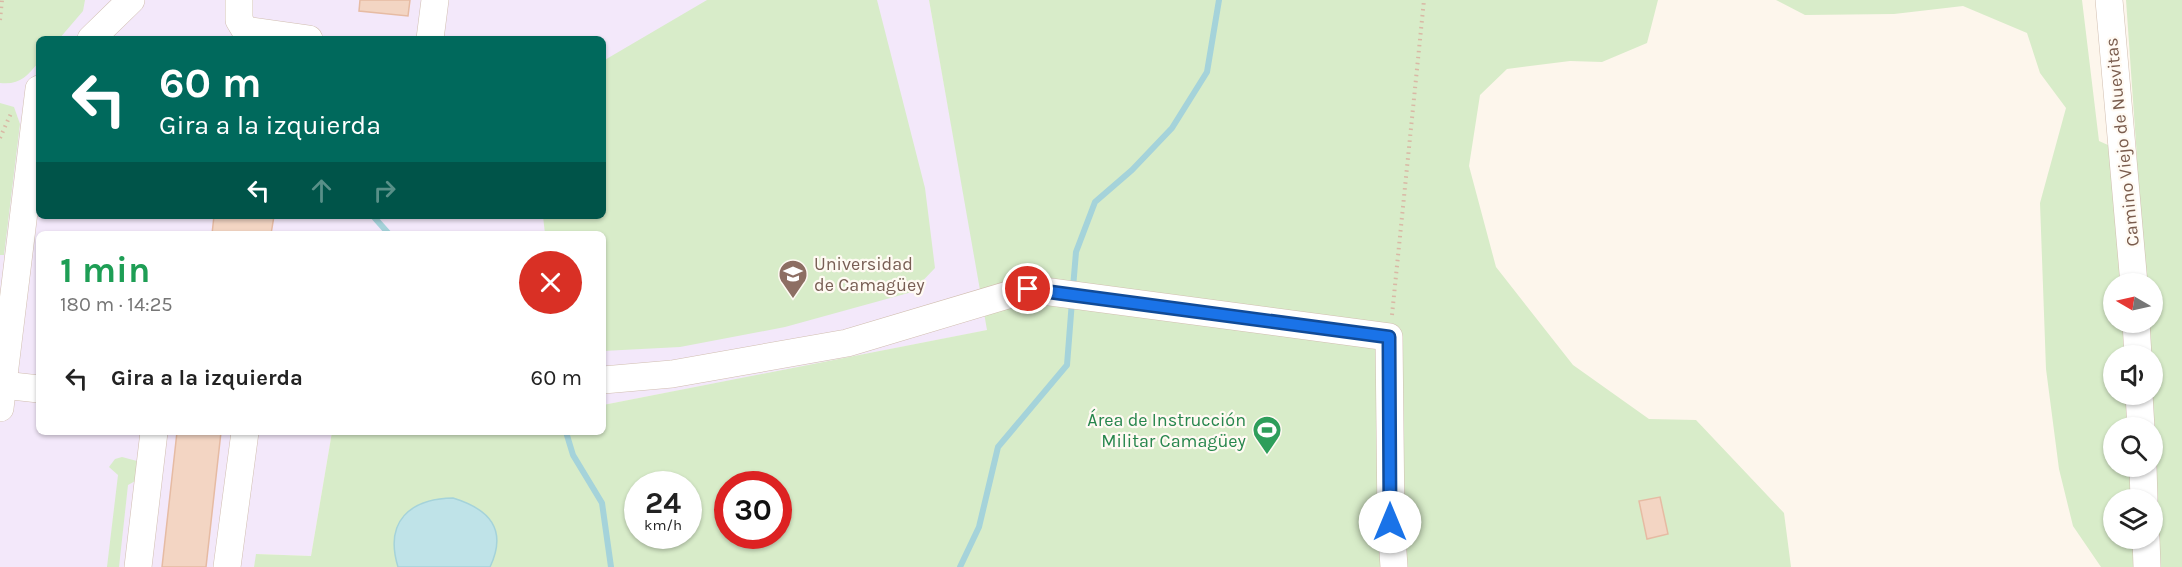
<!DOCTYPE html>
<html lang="es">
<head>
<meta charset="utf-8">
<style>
	:root { --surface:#fff; --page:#f2f2f2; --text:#222; --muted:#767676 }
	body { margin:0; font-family:Karla,sans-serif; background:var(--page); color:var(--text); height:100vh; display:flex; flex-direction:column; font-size:22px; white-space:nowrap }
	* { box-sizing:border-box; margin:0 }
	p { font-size:20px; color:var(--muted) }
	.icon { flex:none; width:33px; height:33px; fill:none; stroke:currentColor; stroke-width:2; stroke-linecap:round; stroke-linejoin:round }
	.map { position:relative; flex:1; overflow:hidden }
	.sheet { position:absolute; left:36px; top:231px; width:570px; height:204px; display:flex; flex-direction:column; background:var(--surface); border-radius:9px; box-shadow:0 2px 4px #0004 }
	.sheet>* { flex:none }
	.top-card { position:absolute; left:36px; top:36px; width:570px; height:183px; border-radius:9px; box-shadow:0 2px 4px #0004; background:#00695c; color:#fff; overflow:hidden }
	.needle { width:39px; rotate:279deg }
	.fabs { position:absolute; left:2103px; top:273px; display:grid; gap:12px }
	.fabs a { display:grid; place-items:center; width:60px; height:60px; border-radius:50%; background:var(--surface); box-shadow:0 2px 4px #0004; font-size:30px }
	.speed { position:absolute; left:624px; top:471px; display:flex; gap:12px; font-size:30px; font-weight:700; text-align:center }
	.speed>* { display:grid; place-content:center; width:78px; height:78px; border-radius:50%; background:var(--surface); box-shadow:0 2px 4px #0004; line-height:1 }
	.speed small { font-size:15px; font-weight:400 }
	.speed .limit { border:9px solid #d22; background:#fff; color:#111 }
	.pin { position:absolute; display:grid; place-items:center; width:51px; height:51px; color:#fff; margin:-26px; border:3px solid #fff; border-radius:50%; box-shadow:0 2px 6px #0007 }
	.me { position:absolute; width:66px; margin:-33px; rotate:0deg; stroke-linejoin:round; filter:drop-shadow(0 0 4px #0008) }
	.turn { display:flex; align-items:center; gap:21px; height:126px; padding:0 24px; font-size:27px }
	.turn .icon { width:78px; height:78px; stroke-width:2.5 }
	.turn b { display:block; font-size:42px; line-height:51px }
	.lanes { display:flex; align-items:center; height:57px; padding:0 24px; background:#0003; justify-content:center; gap:30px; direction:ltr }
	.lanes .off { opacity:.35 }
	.round { display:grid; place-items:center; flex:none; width:63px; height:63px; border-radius:32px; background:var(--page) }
	.headline { display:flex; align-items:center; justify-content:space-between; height:102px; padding:0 24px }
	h1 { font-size:36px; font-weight:700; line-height:45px; color:#1e9e55 }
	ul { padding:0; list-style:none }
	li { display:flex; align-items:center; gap:18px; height:90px; padding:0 24px }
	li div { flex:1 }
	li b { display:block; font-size:22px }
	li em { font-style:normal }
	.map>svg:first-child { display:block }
	.education { fill:#f3e8fa; fill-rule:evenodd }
	.green { fill:#d8ecc9; fill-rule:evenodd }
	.water { fill:#bfe3e8; stroke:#a5d3da; stroke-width:1.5 }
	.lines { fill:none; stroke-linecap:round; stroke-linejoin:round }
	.stream { stroke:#a5d3da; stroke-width:6 }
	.building { fill:#f3d5c3; stroke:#e6bba3; stroke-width:1.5 }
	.minor-casing { stroke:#d1beb0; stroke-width:28 }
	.path { stroke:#d9b8a5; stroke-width:4; stroke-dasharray:1.5 4.5; stroke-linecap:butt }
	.minor { stroke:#fff; stroke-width:27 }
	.route-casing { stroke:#114b97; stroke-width:15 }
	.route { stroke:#1a73e8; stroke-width:10 }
	.labels { text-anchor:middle; stroke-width:4.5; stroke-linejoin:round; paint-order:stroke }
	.street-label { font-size:18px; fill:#7a5c4d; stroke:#fffaf3 }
	.education-label { font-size:18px; fill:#785e54; stroke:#fffaf3; text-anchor:start }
	.leisure-label { font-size:18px; fill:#27864d; stroke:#fffaf3; text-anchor:end }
</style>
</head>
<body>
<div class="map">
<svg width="2182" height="567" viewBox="0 0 2182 567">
	<rect width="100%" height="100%" fill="#fdf6ec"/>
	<path class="education" d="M0 0H929L988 330 603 405V234H39V432H332L311 556 257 554 254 567H0ZM39 39H603V216H39Z"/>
	<g class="green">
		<path d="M0 0H85L83 11 59 39H39V62C26 77 20 85 0 83Z"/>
		<path d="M707 0H877L925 188 935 268 912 292 785 327 680 347 603 351V234H545L543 216H603V61Z"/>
		<path d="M929 0H1658L1647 43 1602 62 1570 61 1507 69 1480 95 1469 166 1496 267 1573 365 1649 419 1696 420 1784 513 1791 567H254L256 554 311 556 332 432H603V405L987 330ZM638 484H688V536H638ZM728 484H778V536H728Z"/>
		<path d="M1776 0H2082L2099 141 2137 158 2126 0H2182V567H2101L2073 526 2059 469 2046 369 2040 203 2066 108 2040 73 2027 33 1963 6 1894 14 1805 15ZM2114 284H2152V322H2114ZM2114 356H2152V394H2114ZM2114 428H2152V466H2114ZM2114 500H2152V538H2114Z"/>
		<path d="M0 103 14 107 20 124 4 255H0Z"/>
		<path d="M122 457 137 461 139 479 128 485 119 567H107L118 475 109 467 115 459Z"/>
	</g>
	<path class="water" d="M453 498C489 509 508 529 490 567H398C384 521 410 499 453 498Z"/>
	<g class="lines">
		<g class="stream">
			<path d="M373 216 389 234"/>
			<path d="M1073 288 1076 252 1095 202 1132 170 1172 128 1207 72 1219 0"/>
			<path d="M566 432 573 455 602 503 611 567"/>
			<path d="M960 567 979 527 998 447 1067 365 1072 301"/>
		</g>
	</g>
	<g class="building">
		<path d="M360 0H410L408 16 359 11Z"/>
		<path d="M214 216H274L271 234H212Z"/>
		<path d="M177 432H221L206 567H162Z"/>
		<path d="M1660 497 1668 534 1647 539 1639 501Z"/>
	</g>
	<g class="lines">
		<g class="minor-casing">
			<g id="minor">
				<path d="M239 0V20L245 30 309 39"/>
				<path d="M2109 0 2134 284"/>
				<path d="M91 39 131 0"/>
				<path d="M430 39 435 0"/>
				<path d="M2136 322 2138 356"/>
				<path d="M603 380 672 374 847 343 1028 289 1389 337 1391 522 1394 567"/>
				<path d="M3 385 39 389"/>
				<path d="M2139 394 2141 428"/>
				<path d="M0 408 39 89"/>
				<path d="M2143 466 2144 500"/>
				<path d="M2146 538 2147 567"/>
				<path d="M138 567 154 432"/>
				<path d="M227 567 245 432"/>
			</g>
		</g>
		<g class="path">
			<path d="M0 20 2 0"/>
			<path d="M0 138 12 111"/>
			<path d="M1392 315 1424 0"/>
		</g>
		<use href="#minor" class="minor"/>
	</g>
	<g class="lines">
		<g class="route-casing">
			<path id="route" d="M1028 289 1389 337 1390 522"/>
		</g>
		<use href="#route" class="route"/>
	</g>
	<defs>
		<g id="university-pin" transform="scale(1.5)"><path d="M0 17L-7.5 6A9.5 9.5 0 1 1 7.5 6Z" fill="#8d6e63" stroke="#fffaf3"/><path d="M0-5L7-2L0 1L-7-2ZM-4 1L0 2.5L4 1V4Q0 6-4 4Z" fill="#fff"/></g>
		<g id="stadium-pin" transform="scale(1.5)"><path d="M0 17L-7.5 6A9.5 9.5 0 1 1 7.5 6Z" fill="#2e9e5b" stroke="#fffaf3"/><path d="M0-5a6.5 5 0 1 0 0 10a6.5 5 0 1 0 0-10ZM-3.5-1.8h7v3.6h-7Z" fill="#fff"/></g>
	</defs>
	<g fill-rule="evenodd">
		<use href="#university-pin" x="793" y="274"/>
		<use href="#stadium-pin" x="1267" y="430"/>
	</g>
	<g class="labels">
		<g class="street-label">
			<text transform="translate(2122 142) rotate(-96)" y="6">Camino Viejo de Nuevitas</text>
		</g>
		<g class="education-label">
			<text x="814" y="270">Universidad<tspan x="814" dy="21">de Camagüey</tspan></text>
		</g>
		<g class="leisure-label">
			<text x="1246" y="426">Área de Instrucción<tspan x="1246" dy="21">Militar Camagüey</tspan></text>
		</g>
	</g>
</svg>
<div class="fabs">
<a><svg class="needle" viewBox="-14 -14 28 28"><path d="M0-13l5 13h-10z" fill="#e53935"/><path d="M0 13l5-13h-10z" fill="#767676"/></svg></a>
<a><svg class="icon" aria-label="sound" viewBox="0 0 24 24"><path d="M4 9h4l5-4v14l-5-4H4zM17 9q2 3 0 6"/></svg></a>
<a><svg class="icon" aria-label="search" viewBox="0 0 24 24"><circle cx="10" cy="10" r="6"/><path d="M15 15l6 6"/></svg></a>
<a><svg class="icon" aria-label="layers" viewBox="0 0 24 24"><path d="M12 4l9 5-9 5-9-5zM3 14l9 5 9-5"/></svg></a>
</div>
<div class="speed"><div>24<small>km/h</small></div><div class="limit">30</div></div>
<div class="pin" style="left:1028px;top:289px;background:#d93025"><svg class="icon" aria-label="arrive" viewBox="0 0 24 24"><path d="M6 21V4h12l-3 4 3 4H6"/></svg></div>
<svg class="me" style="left:1390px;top:522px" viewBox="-20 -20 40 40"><circle r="19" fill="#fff"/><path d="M0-13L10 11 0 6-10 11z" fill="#1a73e8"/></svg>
<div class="top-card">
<div class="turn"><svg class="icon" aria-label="left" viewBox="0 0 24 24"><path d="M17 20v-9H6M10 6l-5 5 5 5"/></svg><div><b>60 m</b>Gira a la izquierda</div></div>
<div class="lanes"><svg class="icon" aria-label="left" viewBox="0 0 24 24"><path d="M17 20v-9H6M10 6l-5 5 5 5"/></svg><svg class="icon off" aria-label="ahead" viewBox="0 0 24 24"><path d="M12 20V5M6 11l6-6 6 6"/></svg><svg class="icon off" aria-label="right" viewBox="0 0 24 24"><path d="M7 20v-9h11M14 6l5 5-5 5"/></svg></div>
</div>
<section class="sheet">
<div class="headline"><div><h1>1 min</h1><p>180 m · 14:25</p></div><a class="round" style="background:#d93025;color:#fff"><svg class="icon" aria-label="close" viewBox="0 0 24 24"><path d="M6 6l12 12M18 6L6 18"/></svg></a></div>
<ul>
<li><svg class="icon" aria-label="left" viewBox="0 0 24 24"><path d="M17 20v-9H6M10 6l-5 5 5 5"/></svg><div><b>Gira a la izquierda</b></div><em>60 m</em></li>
</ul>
</section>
</div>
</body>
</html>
